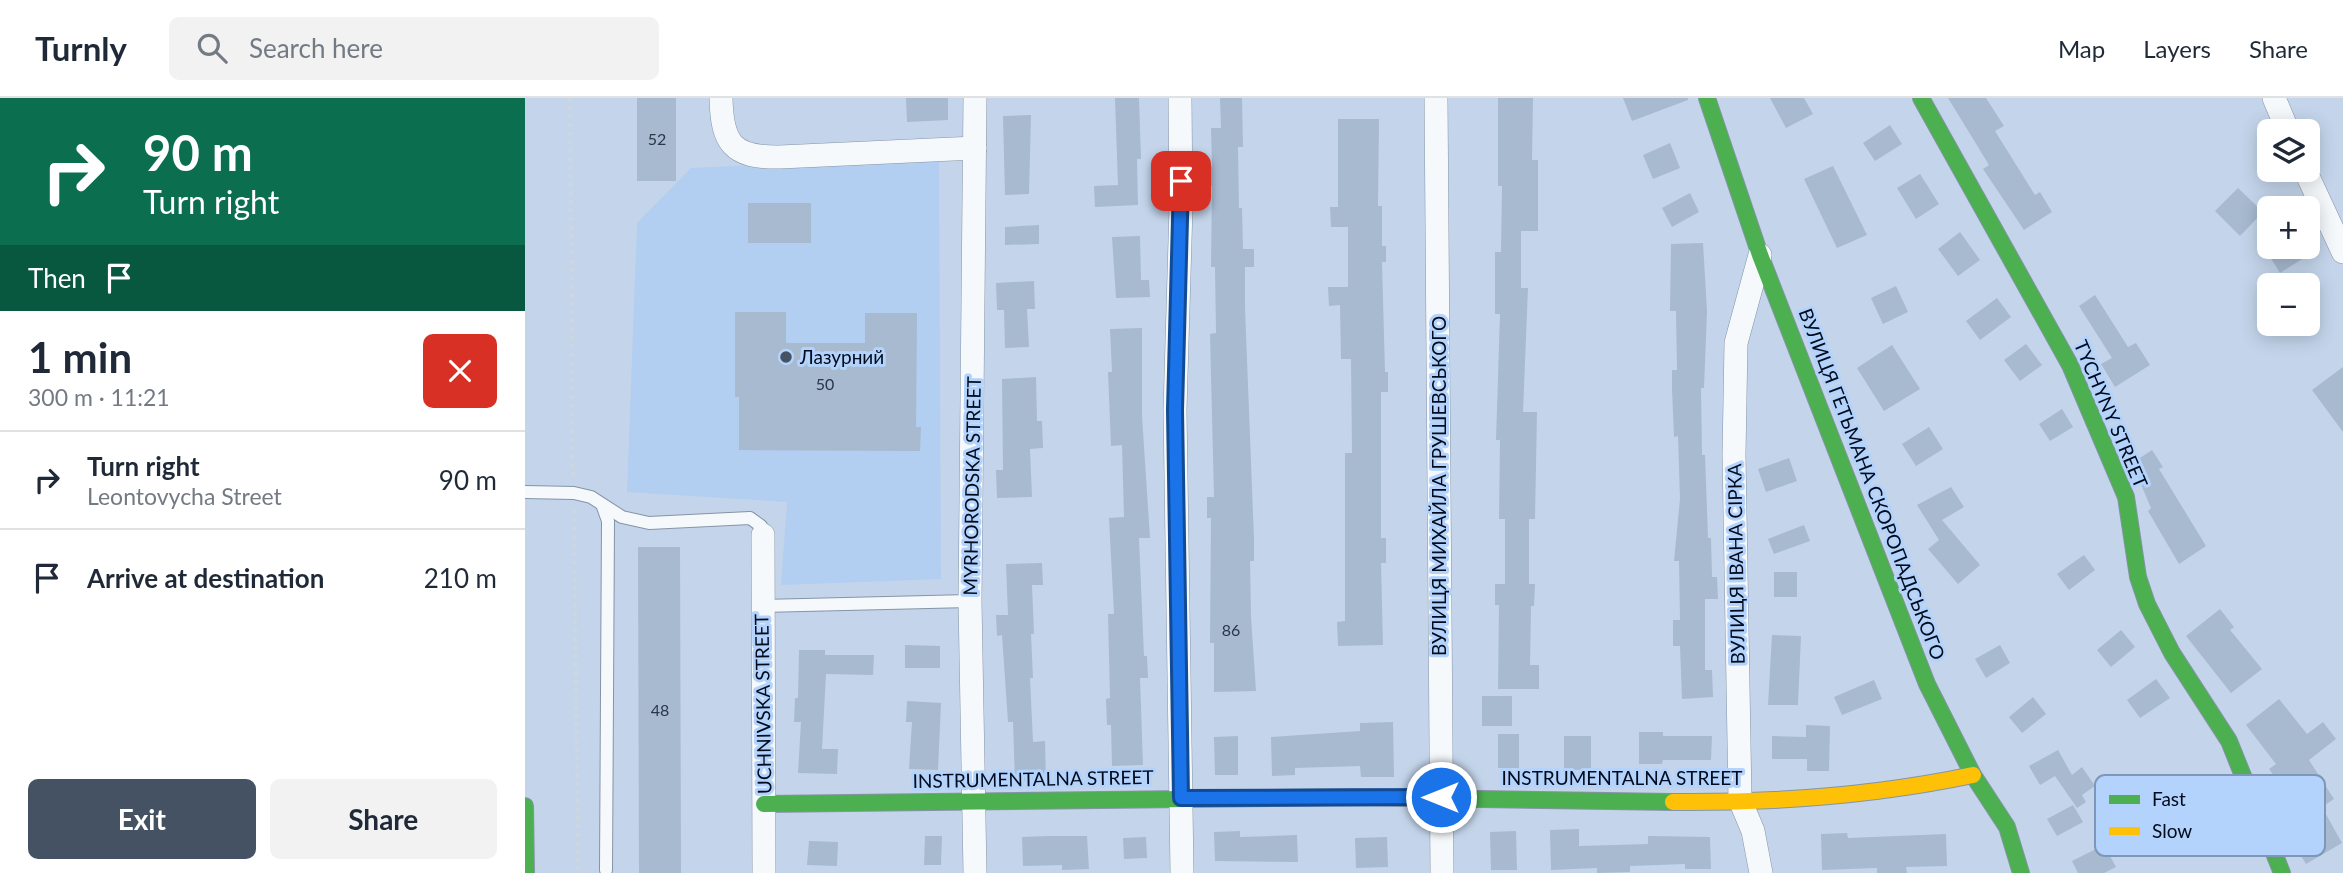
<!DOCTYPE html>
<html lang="en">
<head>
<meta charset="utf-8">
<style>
	:root { --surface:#fff; --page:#f2f2f3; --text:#1f2937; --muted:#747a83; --line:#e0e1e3; --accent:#455264 }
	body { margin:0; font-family:Lato,sans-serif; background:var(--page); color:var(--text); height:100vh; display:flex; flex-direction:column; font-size:26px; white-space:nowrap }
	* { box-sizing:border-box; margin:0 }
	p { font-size:23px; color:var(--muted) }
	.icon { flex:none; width:38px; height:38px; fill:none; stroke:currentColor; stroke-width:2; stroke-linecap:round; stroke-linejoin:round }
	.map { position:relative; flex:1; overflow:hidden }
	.details { display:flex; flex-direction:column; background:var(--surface); width:525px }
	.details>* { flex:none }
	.hud { background:#0b6e4f; color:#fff; overflow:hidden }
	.tools { position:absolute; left:1732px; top:21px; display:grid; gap:14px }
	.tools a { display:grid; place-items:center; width:63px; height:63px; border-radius:10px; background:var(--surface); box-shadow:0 4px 18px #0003; font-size:35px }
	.pin { position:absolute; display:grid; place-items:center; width:60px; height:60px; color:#fff; margin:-30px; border-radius:14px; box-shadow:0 4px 10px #0006 }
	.me { position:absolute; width:77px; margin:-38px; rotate:270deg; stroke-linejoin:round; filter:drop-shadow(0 0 5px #0008) }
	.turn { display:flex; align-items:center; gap:24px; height:147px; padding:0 28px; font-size:32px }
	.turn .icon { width:91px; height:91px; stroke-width:2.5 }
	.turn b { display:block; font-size:49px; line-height:60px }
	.then { display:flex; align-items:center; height:66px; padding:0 28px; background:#0003; gap:14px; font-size:26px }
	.round { display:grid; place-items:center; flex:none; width:74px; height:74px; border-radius:10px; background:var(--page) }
	.summary { display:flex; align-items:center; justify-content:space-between; height:119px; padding:0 28px }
	h1 { font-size:42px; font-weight:700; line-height:52px }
	.primary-button { display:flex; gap:14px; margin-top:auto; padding:14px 28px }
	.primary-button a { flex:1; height:80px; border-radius:10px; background:var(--accent); color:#fff; font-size:28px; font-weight:700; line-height:80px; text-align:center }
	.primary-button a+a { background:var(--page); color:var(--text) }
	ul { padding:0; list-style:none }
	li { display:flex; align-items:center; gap:21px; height:98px; padding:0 28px; border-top:2px solid var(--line) }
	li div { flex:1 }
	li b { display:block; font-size:26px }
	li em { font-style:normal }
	header { display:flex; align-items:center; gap:42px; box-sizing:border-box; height:98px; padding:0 35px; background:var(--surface); border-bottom:2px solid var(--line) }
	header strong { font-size:33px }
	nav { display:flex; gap:38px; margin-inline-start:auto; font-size:24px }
	.search { width:490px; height:63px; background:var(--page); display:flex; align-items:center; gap:18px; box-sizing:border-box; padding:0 24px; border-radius:10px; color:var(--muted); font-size:26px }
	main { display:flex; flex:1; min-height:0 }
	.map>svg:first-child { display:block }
	.built { fill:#b2cef1 }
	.building { fill:#a7bad0 }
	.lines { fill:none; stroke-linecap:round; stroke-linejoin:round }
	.lane-casing { stroke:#8594a7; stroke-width:14 }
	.street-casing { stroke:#8594a7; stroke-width:24 }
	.fast-casing { stroke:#8594a7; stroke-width:18 }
	.slow-casing { stroke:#8594a7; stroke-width:18 }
	.path { stroke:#d0d6dd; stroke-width:3.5; stroke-dasharray:3.5 5; stroke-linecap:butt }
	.lane { stroke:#f6f9fc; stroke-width:12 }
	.street { stroke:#f6f9fc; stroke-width:23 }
	.fast { stroke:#4caf50; stroke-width:16 }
	.slow { stroke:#ffc107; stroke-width:16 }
	.route-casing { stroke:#114b97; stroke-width:18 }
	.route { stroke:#1a73e8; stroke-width:12 }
	.poi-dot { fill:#455264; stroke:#b3d3fc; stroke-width:2.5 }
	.labels { text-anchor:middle; stroke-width:6; stroke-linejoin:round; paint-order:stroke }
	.number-label { font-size:16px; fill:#2a3749 }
	.poi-label { font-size:19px; fill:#010b1c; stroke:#b3d3fc; text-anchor:start }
	.street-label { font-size:19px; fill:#010b1c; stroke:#b3d3fc }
	.key { fill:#b3d3fc; stroke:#7e97b9; stroke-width:2 }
	.key-label { font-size:19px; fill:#010b1c }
</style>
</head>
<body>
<header>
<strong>Turnly</strong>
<div class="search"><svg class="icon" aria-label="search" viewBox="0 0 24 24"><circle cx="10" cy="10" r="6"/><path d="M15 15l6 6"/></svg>Search here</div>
<nav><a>Map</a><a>Layers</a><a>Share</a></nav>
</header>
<main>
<section class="details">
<div class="hud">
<div class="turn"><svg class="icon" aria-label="right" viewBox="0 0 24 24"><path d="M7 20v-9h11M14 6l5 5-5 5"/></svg><div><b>90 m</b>Turn right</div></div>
<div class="then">Then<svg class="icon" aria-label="arrive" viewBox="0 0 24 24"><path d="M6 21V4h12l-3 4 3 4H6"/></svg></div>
</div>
<div class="summary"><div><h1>1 min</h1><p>300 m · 11:21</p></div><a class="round" style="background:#d93025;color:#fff"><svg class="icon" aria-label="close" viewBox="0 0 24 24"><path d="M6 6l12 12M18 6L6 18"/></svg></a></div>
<ul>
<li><svg class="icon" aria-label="right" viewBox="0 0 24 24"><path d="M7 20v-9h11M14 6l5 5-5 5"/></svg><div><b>Turn right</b><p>Leontovycha Street</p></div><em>90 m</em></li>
<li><svg class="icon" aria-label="arrive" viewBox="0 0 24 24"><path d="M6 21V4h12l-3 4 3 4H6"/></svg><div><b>Arrive at destination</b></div><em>210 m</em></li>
</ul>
<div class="primary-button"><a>Exit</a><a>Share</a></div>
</section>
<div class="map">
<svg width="1818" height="775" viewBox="0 0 1818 775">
	<rect width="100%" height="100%" fill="#c4d5eb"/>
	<path class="built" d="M414 59 416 481 256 487 262 404 102 394 112 125 166 70Z"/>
	<g class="building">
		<rect x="112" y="0" width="39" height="83"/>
		<path d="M381 0H423V22L382 24Z"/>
		<path d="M590 0H614L616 61H612L613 107 570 109 569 88 593 87Z"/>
		<path d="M695 0H717L718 49H713L714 110H717L718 151H729V169H720V210L729 441V463H725L726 519 731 593 689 594V545H685L686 420H682V399H689L685 236 691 235 690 169H686L687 88H680V68H687L686 30H696Z"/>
		<path d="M973 0H1008L1007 62H1013V133H996V190H1003L998 314H1012L1010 421H1004V486H1010L1009 508H1006L1005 567H1014V591H973L974 507H970V486H980V421H974L975 342H971L975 216H970V154H976L977 88H973Z"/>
		<path d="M1098 0H1163V2L1107 23Z"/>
		<path d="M1245 0H1279L1288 16 1261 30Z"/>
		<path d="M1423 0H1461L1479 28 1470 33 1510 97 1515 94 1527 114 1499 132 1458 71 1464 67Z"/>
		<path d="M506 17 504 96 480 97 478 18Z"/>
		<path d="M813 21H854L853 108H857V148H861V164H857L860 274H863V294H856V440H861V465H856L858 547 813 548 812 524 820 523V355H827L826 261H816L815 207 804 208 803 189H823V129H806L805 109H813Z"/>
		<path d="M1365 27 1377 46 1350 63 1338 45Z"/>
		<path d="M1145 45 1155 70 1128 81 1118 57Z"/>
		<path d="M1308 68 1342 137 1312 150 1279 81Z"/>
		<path d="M1395 76 1414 106 1391 121 1372 90Z"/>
		<path d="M1713 90 1738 114 1715 138 1690 113Z"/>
		<path d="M1165 95 1174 114 1147 129 1137 110Z"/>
		<rect x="223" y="105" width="63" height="40"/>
		<path d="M514 127V146L480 147V129Z"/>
		<path d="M1435 134 1455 162 1433 178 1413 151Z"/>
		<path d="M615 138 616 182H624L625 199 591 200 587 139Z"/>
		<path d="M1178 145 1182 213 1179 290H1176L1177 357H1180L1183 440H1186L1187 479H1192L1193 501H1180V572H1187L1188 599 1157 601 1155 548H1148V522H1155L1154 463H1149L1155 401 1153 338 1149 339 1147 291V272H1152L1151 213H1145L1146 146Z"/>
		<path d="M1756 149H1796L1755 175 1744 157Z"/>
		<path d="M509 183 510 211H502L504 249 480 250 479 212H472L471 185Z"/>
		<path d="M1371 188 1383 214 1358 226 1346 200Z"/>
		<path d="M1570 197 1603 249 1611 245 1625 267 1590 289 1576 266 1587 260 1554 208Z"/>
		<path d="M1472 200 1486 219 1455 242 1441 223Z"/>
		<path d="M210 214H261V245H340V215H392L391 329H396L395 353 214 352V299H210Z"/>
		<path d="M617 230V318L625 440H614L619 558H622L623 580H615L618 667 587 668 586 627H582L581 601 585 600 583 516H589L584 420 599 419 597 347 586 348 583 274H587L585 231Z"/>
		<path d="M1501 246 1517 267 1495 283 1479 262Z"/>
		<path d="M1367 247 1395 291 1359 313 1332 270Z"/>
		<path d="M1818 269V334L1787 292Z"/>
		<path d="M511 279 512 323H517L518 350 505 351 507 399 472 400 471 372H478L477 281Z"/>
		<path d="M1537 311 1548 329 1525 343 1514 326Z"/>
		<path d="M1404 329 1418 351 1391 368 1377 346Z"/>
		<path d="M1627 352 1638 369 1634 371 1681 448 1654 466 1623 413 1626 410 1607 365Z"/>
		<path d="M1264 360 1272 383 1241 394 1233 371Z"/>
		<path d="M1426 389 1439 409 1417 422 1455 467 1433 486 1403 451 1414 442 1392 407Z"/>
		<path d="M1279 427 1285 443 1249 456 1243 441Z"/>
		<path d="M113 449H155L156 775H114Z"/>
		<path d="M1559 457 1570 472 1544 492 1532 476Z"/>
		<path d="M517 465 518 487H507L509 536H506L508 580H505L508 644 520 643 521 683H490L488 624H483L477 537 472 538 471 517H483L481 466Z"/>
		<rect x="1249" y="474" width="23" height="25"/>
		<path d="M1695 511 1709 529 1705 532 1737 571 1706 595 1661 538Z"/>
		<path d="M1596 532 1610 549 1586 569 1572 552Z"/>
		<path d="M1247 537 1276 538 1273 607H1243Z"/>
		<path d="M380 547 415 548V570H380Z"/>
		<path d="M1475 547 1485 565 1461 580 1450 561Z"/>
		<path d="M274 552H300V557H349L348 577 301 576 297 651H313L312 676 273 675 276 624H269L270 600H273Z"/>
		<path d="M1631 581 1645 600 1615 620 1602 602Z"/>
		<path d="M1349 582 1357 601 1317 617 1309 599Z"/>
		<rect x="957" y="598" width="30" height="30"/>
		<path d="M1508 599 1521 616 1497 635 1484 619Z"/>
		<path d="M1754 601 1782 636 1798 624 1811 641 1784 662 1809 701 1797 709 1817 745 1781 766 1772 751 1776 748 1751 708 1765 699 1744 671 1751 666 1721 627Z"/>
		<path d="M382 603 416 605 413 672 384 671 387 624H381Z"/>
		<path d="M868 624 869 679H836L835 668 770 670V677L747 678 746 639 835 633V625Z"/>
		<path d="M1281 627 1305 628 1304 673H1282V661H1247V638L1281 639Z"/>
		<path d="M1114 634H1138V638H1187L1186 662H1138L1137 666H1114Z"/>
		<rect x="973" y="636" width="21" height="34"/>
		<path d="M713 638V677H690L689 639Z"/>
		<rect x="1039" y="638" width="27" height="34"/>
		<path d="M1533 652 1547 677 1557 669 1570 688 1557 697 1561 704 1552 710 1530 678 1515 687 1504 668Z"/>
		<path d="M1548 707 1558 724 1532 738 1522 721Z"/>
		<path d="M1054 731V748L1123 746V738L1185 739 1186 771H1160V766L1105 768V774L1072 775V770L1026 772 1025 732Z"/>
		<path d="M715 733V739L772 737 773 764 690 763 689 734Z"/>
		<path d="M991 733 992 772H966L965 734Z"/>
		<path d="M1322 735 1323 740 1421 736 1422 768 1381 769 1382 775H1352V770L1297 772 1296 736Z"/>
		<path d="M400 738H417L416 767H399Z"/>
		<path d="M524 738H562L564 771 537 772V767L498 768 497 739Z"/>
		<path d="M621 739 622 760 599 761 598 740Z"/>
		<path d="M862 739 863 769 831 770 830 740Z"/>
		<path d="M284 743 313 744 312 768 282 767Z"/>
		<path d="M1579 747 1591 769 1579 775H1553L1547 763Z"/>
	</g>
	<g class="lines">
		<g class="lane-casing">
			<g id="lane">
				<path d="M0 394 49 395 66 399 97 419 124 425 225 420 236 428 238 437"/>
				<path d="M78 409 83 423 81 772"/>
				<path d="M236 508 445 503"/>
			</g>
		</g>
		<g class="street-casing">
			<g id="street">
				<path d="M196 0C197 45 207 60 255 59L450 50"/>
				<path d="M450 0 445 503 450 775"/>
				<path d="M655 0 656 109 650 312 657 775"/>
				<path d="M911 0 917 775"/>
				<path d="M1749 0 1763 33"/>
				<path d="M1780 72 1818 154"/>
				<path d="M1235 157 1211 245 1209 357 1215 702 1228 733 1236 775"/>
				<path d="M238 437 239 775"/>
			</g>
		</g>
		<g class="fast-casing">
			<g id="fast">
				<path d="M1182 0 1235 157 1402 586 1448 677 1482 729 1496 775"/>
				<path d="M1396 0 1545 267 1601 399 1613 479 1622 506 1647 555 1704 643 1757 775"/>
				<path d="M239 706 830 699 1148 704"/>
				<path d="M0 708 1 775"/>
			</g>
		</g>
		<g class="slow-casing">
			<path id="slow" d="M1148 704C1250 705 1348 698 1448 677"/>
		</g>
		<g class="path">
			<path d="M45 0 48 379"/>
			<path d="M49 412 53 775"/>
		</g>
		<use href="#lane" class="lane"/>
		<use href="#street" class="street"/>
		<use href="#fast" class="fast"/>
		<use href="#slow" class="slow"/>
	</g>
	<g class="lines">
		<g class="route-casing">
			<path id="route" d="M656 83 650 312 656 700 916 699"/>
		</g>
		<use href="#route" class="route"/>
	</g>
	<circle class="poi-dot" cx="261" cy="259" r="7"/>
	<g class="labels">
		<g class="number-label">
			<text x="132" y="47">52</text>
			<text x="300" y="292">50</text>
			<text x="706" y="538">86</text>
			<text x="135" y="618">48</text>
		</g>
		<g class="poi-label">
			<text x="275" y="266">Лазурний</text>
		</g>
		<g class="street-label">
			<text transform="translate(1586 316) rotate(67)" y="7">TYCHYNY STREET</text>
			<text transform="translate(1347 386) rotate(69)" y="7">ВУЛИЦЯ ГЕТЬМАНА СКОРОПАДСЬКОГО</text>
			<text transform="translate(447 388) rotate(-89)" y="7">MYRHORODSKA STREET</text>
			<text transform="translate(914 388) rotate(-90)" y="7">ВУЛИЦЯ МИХАЙЛА ГРУШЕВСЬКОГО</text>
			<text transform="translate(1211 466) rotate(-91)" y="7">ВУЛИЦЯ ІВАНА СІРКА</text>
			<text transform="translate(238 606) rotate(-91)" y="7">UCHNIVSKA STREET</text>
			<text x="1097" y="687">INSTRUMENTALNA STREET</text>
			<text transform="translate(508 681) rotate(-1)" y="7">INSTRUMENTALNA STREET</text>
		</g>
	</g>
	<rect x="1570" y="677" width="230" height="81" rx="10" class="key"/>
	<rect x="1584" y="697" width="31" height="9" fill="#4caf50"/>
	<rect x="1584" y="729" width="31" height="8" fill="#ffc107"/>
	<g class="key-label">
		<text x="1627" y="708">Fast</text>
		<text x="1627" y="740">Slow</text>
	</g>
</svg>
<div class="tools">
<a><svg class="icon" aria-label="layers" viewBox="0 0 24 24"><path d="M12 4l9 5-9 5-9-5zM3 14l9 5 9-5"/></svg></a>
<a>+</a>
<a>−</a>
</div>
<div class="pin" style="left:656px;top:83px;background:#d93025"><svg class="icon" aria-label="arrive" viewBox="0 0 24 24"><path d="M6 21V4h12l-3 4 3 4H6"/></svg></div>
<svg class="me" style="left:916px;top:699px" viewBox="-20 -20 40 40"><circle r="17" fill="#1a73e8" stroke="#fff" stroke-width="3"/><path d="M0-11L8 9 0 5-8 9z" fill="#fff"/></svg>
</div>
</main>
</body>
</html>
